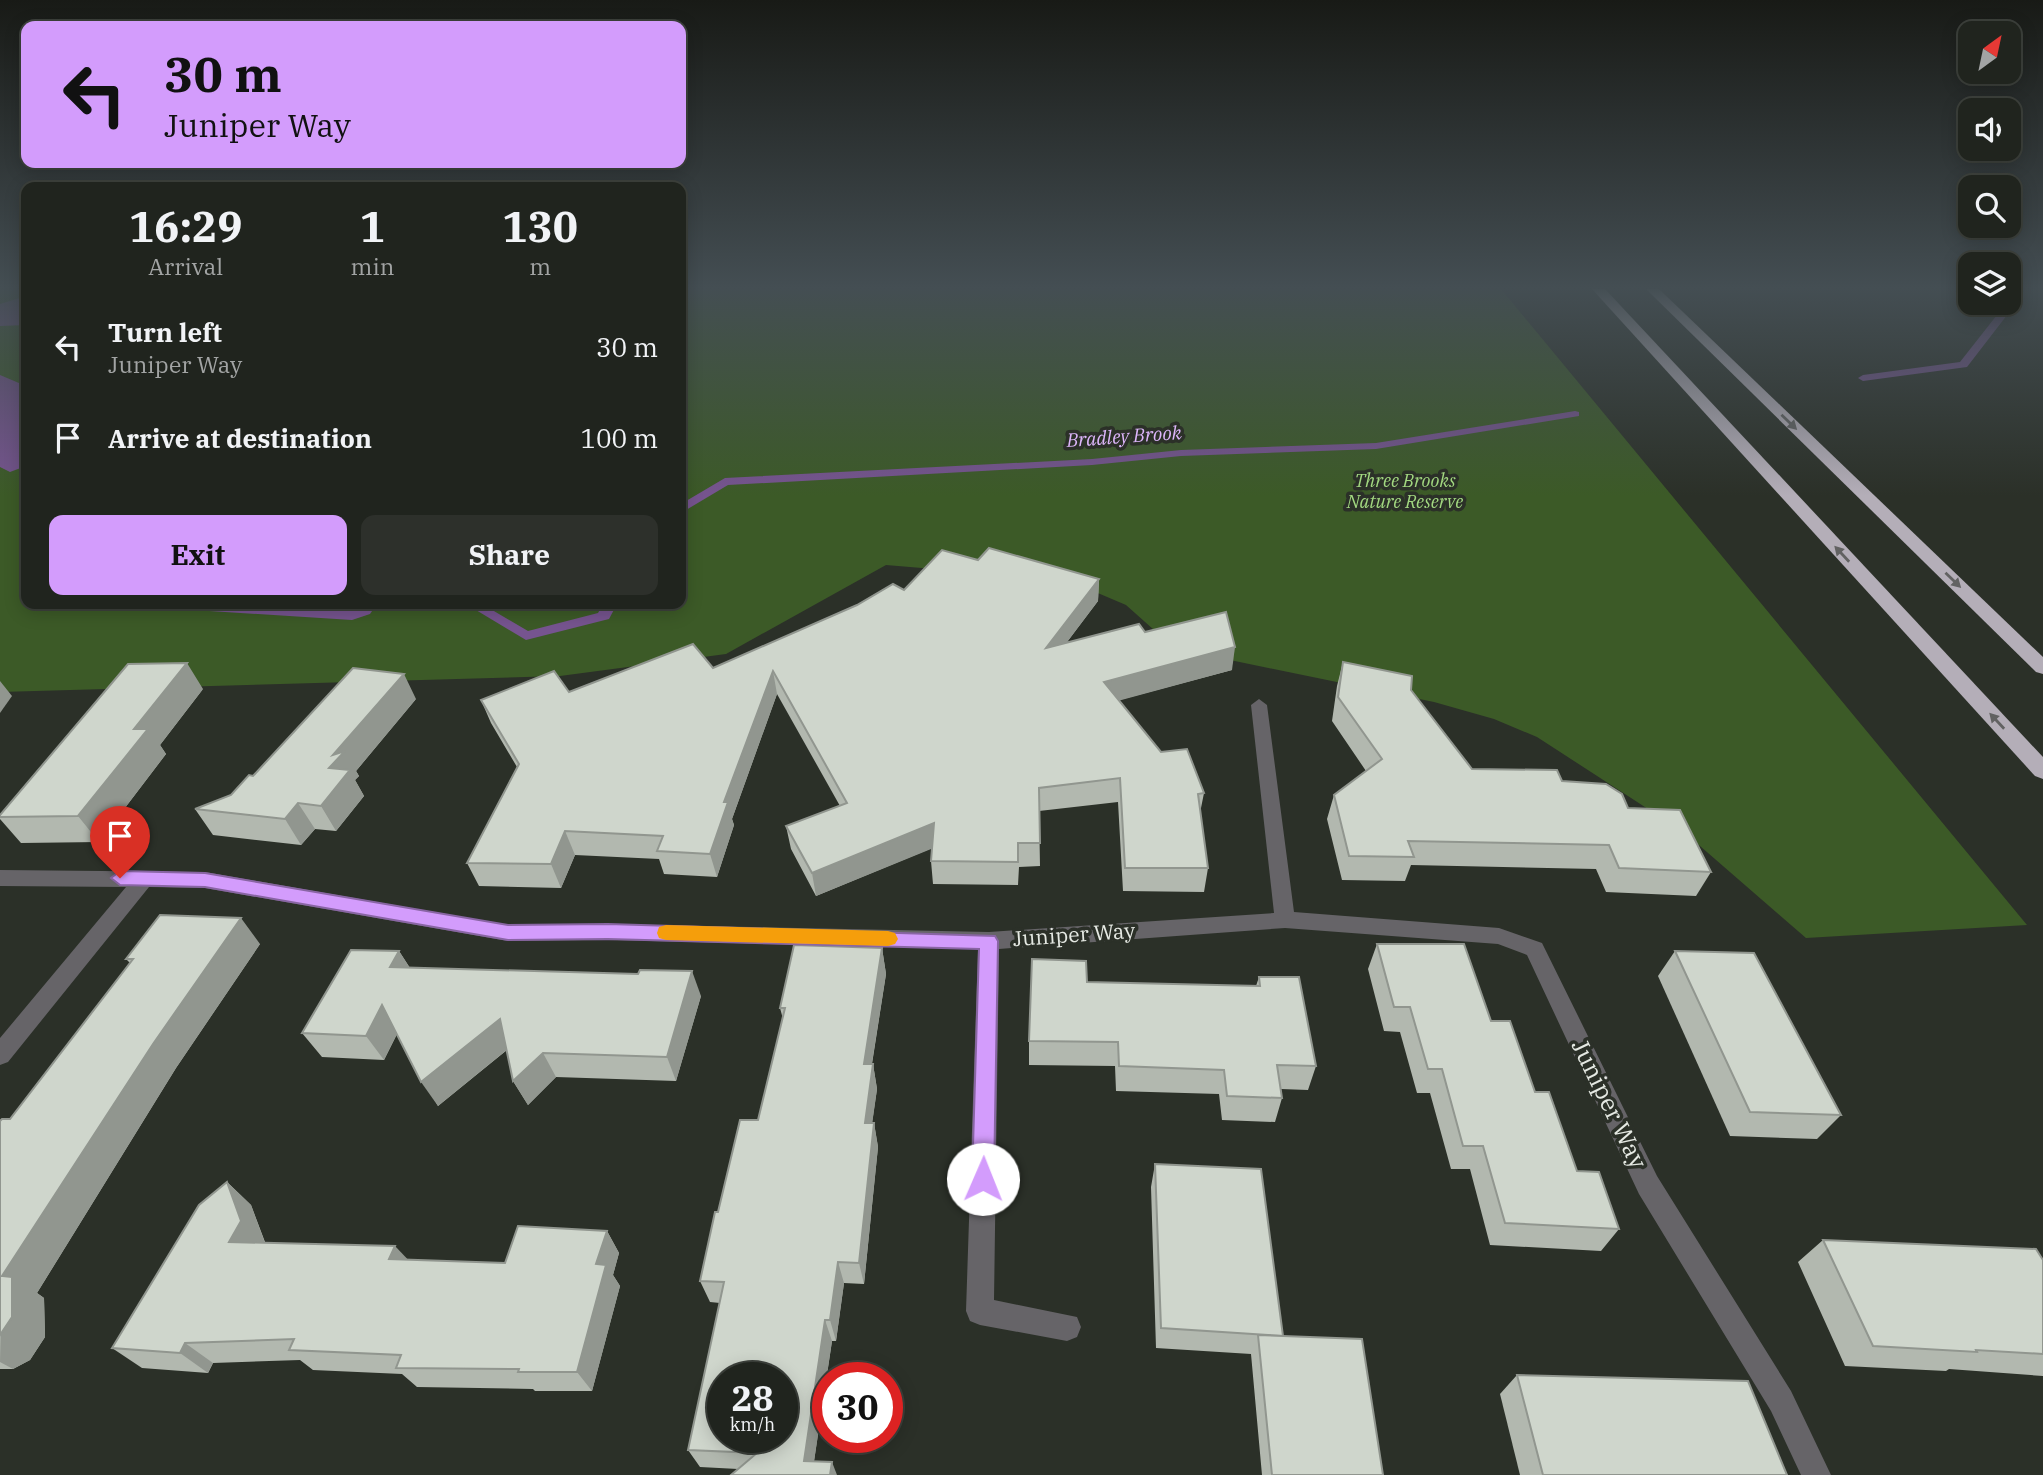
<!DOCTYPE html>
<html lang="en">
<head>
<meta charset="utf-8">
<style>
	:root { --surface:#20241e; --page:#2d302b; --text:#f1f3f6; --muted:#a2a4a4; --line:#3d413c; --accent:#d39cfc }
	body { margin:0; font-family:"IBM Plex Serif",serif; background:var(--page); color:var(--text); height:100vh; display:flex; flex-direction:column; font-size:26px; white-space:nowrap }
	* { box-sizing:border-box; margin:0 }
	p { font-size:23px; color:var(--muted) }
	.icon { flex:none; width:38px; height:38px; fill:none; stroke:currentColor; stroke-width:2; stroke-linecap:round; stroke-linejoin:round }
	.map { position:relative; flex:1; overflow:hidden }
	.details { position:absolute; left:21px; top:182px; width:665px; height:427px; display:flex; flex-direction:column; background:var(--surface); border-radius:14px; box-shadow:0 4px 18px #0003,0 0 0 2px var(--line) }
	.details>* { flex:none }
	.banner { position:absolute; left:21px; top:21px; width:665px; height:147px; border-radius:14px; box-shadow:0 4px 18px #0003,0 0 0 2px var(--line); background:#d39cfc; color:#111; overflow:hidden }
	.needle { width:46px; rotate:33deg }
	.fabs { position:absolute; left:1958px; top:21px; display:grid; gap:14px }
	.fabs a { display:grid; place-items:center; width:63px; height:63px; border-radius:14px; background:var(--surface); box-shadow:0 4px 18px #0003,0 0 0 2px var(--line); font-size:35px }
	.speed { position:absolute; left:707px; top:1362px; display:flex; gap:14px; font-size:35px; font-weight:700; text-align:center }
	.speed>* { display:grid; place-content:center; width:91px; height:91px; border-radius:50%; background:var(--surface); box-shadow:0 4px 18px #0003,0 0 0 2px var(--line); line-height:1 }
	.speed small { font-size:18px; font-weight:400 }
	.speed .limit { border:10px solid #d22; background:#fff; color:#111 }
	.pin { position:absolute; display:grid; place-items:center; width:60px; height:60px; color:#fff; margin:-72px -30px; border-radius:50% 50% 50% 0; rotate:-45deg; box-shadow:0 0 7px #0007 }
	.pin .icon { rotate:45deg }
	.me { position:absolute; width:77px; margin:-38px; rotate:1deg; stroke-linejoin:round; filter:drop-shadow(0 0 5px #0008) }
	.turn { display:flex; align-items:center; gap:24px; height:147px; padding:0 28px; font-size:32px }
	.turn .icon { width:91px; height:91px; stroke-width:2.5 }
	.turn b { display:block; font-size:49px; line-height:60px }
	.eta { display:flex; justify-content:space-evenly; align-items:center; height:119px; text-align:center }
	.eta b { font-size:42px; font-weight:700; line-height:49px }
	.button { display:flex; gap:14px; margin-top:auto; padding:14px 28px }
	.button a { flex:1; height:80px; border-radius:14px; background:var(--accent); color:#111; font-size:28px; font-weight:700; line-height:80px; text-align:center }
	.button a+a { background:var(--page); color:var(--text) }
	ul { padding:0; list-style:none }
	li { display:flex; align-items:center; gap:21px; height:91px; padding:0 28px }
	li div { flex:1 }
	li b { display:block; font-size:26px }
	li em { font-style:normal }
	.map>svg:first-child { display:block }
	.green { fill:#3c5a27 }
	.water { fill:#76548f }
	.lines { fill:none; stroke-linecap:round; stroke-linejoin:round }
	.stream { fill:#76548f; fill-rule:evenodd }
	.minor { fill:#666468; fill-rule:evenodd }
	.highway { fill:#b4aeb8; fill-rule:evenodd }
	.wall { fill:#b2b8af }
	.shaded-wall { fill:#91968f }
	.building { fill:#cfd6cc; stroke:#91968f; stroke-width:2; fill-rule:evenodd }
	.oneway { fill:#626262 }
	.route { fill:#d39cfc; stroke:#8965a4; stroke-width:2 }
	.slow { fill:#f59e0b }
	.labels { text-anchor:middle; stroke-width:7; stroke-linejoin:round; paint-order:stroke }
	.far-park-label { font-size:18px; font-style:italic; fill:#a2d880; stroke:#2b3028 }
	.far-water-label { font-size:19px; font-style:italic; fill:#ddb6fb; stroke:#2b3028 }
	.street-label { font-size:21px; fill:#e5e9e3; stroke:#2b3028 }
	.near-street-label { font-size:24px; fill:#e5e9e3; stroke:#2b3028 }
</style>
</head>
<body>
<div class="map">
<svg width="2043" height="1475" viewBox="0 0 2043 1475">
	<rect width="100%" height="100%" fill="#2b3028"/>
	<path class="green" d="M0 289H26V604H681V289H1501L2027 925 1806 938 1685 833 1537 737 1494 719 1434 702 1230 660 1163 638 1126 605 1086 588 1043 578 886 565 726 654 560 676 0 692Z"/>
	<g class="water">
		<path d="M26 296V325L0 326V304Z"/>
		<path d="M0 375 26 386V466L10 472 0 467Z"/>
		<path d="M176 604H377L370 614 352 620 178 609Z"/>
	</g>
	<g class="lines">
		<g class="stream">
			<path d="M2009 301 2014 306 1967 367 1863 381 1858 378 1863 375 1960 362 2004 306 2002 303Z"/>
			<path d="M1575 411 1579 412V416L1376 449 1181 456 1092 465 728 485 681 513V504L725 478 1092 459 1181 450 1376 443Z"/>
			<path d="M370 604H444L437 608 376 609 371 608Z"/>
			<path d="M466 604H482L528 631 598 613 603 604H617L609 619 526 640Z"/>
		</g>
		<path class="minor" d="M1259 699 1267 705 1294 912 1499 928 1542 943 1657 1176 1791 1391 1831 1475H1801L1771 1411 1639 1194 1527 955 1498 944 1285 928 999 949 994 1300 1077 1317 1081 1327 1077 1337 1067 1341 980 1325 970 1321 966 1311 978 949 608 940 508 941 205 888 149 887 8 1062 0 1065V1038L126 887 0 886V870L205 872 508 925 608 924 989 932 1274 913 1251 705Z"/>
		<g class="highway">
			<path d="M1592 289H1605L2043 757V779L2035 776Z"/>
			<path d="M1646 289H1659L2043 657V674L2036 672Z"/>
		</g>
	</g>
	<g class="wall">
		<path d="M978 560 1099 579 1098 601 1067 642 1145 632 1232 670 1119 700 1161 752 1204 793 1200 813 1208 868 1204 892 1123 891 1118 802 1039 811 1040 866 1019 867 1018 885 933 884 931 861 932 848 816 896 791 849 786 826 840 806 777 694 732 819 734 825 717 877 664 874 659 859 575 855 561 888 479 886 467 863 517 767 491 723 481 700 569 692 713 668Z"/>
		<path d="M1343 662 1411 690 1472 769 1562 781 1628 808 1711 872 1696 896 1606 892 1596 869 1411 865 1405 881 1342 880 1327 819 1334 795 1366 771 1332 721 1337 686Z"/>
		<path d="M203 689 160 745 166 754 99 842 21 843 0 819V815Z"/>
		<path d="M416 699 356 771 359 776 355 780 364 796 336 831 315 829 301 845 213 835 195 809 231 795 253 776Z"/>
		<path d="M260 944 176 1068 37 1293 44 1298 45 1337 30 1360 13 1369H0V1121L10 1119 130 963 126 959Z"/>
		<path d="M1377 944 1491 1021 1535 1092 1577 1171 1619 1229 1601 1251 1490 1245 1470 1169H1451L1430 1093H1417L1400 1032 1384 1031 1368 969Z"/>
		<path d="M882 948 886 974 872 1064H873L877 1089 872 1123H874L878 1147 864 1284 844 1283 836 1341H832L814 1461 738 1469 700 1467 688 1450 720 1303 710 1302 700 1281 718 1212 758 1120 783 1019 780 1008Z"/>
		<path d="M399 951 410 968 701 996 676 1081 556 1077 528 1105 513 1081 507 1050 438 1106 397 1034 384 1060 322 1057 302 1033Z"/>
		<path d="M1675 951 1841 1115 1817 1139 1730 1136 1658 976Z"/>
		<path d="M1259 977 1316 1066 1308 1090 1281 1089 1282 1098 1275 1122 1222 1120 1219 1094 1116 1091 1115 1066 1029 1065V1041L1087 982 1256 986Z"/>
		<path d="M1155 1164 1283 1336 1383 1475H1262L1251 1354 1156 1348 1151 1187Z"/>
		<path d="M227 1182 251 1205 265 1242 408 1260 505 1263 607 1231 619 1253 613 1275 620 1286 592 1391H535L533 1389 417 1387 402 1374 313 1370 300 1360 213 1363 208 1373 142 1368 112 1348Z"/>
		<path d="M1823 1240 2043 1260V1376L1949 1369 1946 1371 1845 1366 1798 1262Z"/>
		<path d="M1517 1375 1787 1475H1520L1500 1394Z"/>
	</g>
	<g class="shaded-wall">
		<path d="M1099 579 1098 601 1046 670V648Z"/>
		<path d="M1235 647 1232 670 1103 705 1104 682Z"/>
		<path d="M187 663 203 689 160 745 166 754 99 842 78 816 134 729Z"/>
		<path d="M773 671 777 694 732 819 734 825 717 877 710 854 724 802Z"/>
		<path d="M404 674 416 699 356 771 359 776 355 780 364 796 336 831 321 806 333 755Z"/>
		<path d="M0 681 12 696 0 713Z"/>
		<path d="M298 803 315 829 301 845 285 819Z"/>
		<path d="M934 823 936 847 816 896 812 873Z"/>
		<path d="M565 831 575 855 561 888 551 864Z"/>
		<path d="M241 918 260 944 176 1068 37 1293 44 1298 45 1337 30 1360 13 1369 0 1362 2 1276 153 1044Z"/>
		<path d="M882 948 886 974 868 1088 864 1064Z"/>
		<path d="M399 951 415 976 390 967Z"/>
		<path d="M692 971 701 996 676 1081 667 1057Z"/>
		<path d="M382 1005 399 1030 384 1060 366 1036Z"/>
		<path d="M500 1019 514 1044 438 1106 421 1082Z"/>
		<path d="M543 1053 556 1077 528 1105 513 1081Z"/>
		<path d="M873 1064 877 1089 869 1146 865 1123Z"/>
		<path d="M874 1123 878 1147 864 1284 859 1263Z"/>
		<path d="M227 1182 251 1205 265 1243 229 1242Z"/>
		<path d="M607 1231 619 1253 613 1275 620 1286 592 1391 577 1372 596 1264Z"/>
		<path d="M395 1246 415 1267 389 1259Z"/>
		<path d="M838 1262 844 1283 836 1341 830 1320Z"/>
		<path d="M825 1320 832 1341 812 1475 804 1461Z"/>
		<path d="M185 1343 213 1363 208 1373 180 1353Z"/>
		<path d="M832 1462 837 1475H830Z"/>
	</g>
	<g class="building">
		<path d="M989 548 1099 579 1046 648 1139 624 1145 632 1226 612 1235 647 1104 682 1161 752 1187 749 1204 793 1198 794 1208 868H1125L1120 778 1039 788 1040 843H1018V862L931 861 934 823 812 873 786 826 847 803 773 671 724 802H728L710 854 657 851 663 836 565 831 551 864 467 863 519 764 481 700 554 671 569 692 693 644 713 668 857 605 893 584 904 590 942 550 978 560Z"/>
		<path d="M1343 662 1412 676 1411 690 1472 769 1557 770 1562 781 1606 784 1622 794 1628 808 1680 810 1711 872 1619 868 1609 845 1408 841 1414 857 1349 856 1334 795 1382 759 1338 697Z"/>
		<path d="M187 663 134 729H148L78 816 0 817V815L128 664Z"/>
		<path d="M353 668 404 674 333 755 345 751 329 768 350 770 321 806 298 803 285 819 195 809 231 795 249 775 253 776Z"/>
		<path d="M160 915 241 918 153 1044 2 1276 12 1277V1317L0 1335V1121L2 1119H10L133 959H126Z"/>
		<path d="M1377 944H1464L1491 1021H1510L1535 1092H1549L1577 1171 1599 1172 1619 1229 1505 1223 1483 1146H1463L1442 1069H1428L1410 1007H1394Z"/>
		<path d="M794 945 882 948 864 1064H873L865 1123H874L859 1263 838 1262 830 1320H825L804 1461 832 1462 830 1475H731L757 1453 688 1450 724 1282 700 1281 715 1212H718L740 1120H758L785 1008H780ZM723 1377H782V1437H723Z"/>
		<path d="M351 950 399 951 390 967 638 974 640 970 692 971 667 1057 543 1053 513 1081 500 1019 421 1082 382 1005 366 1036 302 1033Z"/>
		<path d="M1675 951 1754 953 1841 1115 1750 1112Z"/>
		<path d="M1032 959 1086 961 1087 982 1260 986 1259 977H1299L1316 1066 1277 1065 1282 1098 1227 1096 1224 1070 1119 1066 1118 1042 1029 1041Z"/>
		<path d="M1155 1164 1261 1169 1283 1336 1161 1328Z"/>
		<path d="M227 1182 241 1221 229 1242 395 1246 389 1259 505 1263 518 1226 607 1231 596 1264 606 1265 577 1372H518L519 1369 396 1368 401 1355 289 1350 294 1339 185 1343 180 1353 112 1348 199 1205Z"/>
		<path d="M1823 1240 2036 1249 2043 1260V1354L1976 1350 1977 1352 1873 1346Z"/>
		<path d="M1258 1335 1362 1339 1383 1475H1272Z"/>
		<path d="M1517 1375 1748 1381 1787 1475H1543Z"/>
	</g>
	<defs><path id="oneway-solid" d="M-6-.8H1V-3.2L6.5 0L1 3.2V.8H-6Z" transform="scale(1.75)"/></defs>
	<g class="oneway">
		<use href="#oneway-solid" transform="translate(1789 422) rotate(44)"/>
		<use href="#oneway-solid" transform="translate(1842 554) rotate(-133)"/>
		<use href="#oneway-solid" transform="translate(1953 580) rotate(44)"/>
		<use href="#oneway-solid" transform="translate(1997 721) rotate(-133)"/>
	</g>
	<linearGradient id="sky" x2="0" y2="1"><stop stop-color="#181a16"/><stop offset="0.58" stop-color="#444e53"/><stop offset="1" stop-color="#444e53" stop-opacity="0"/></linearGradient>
	<rect width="2043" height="496" fill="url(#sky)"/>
	<path class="route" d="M120 871 205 873 508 925 608 924 995 936 998 941 994 1179 991 1187 983 1190 975 1187 972 1179 979 949 608 939 508 940 205 887 120 885 111 878Z"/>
	<path class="slow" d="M666 925 888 931 895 933 898 939 895 944 888 946 666 940 659 938 657 933 659 927Z"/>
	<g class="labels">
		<g class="far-park-label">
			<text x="1405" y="487">Three Brooks<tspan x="1405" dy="21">Nature Reserve</tspan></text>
		</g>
		<g class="far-water-label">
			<text transform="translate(1124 436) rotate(-4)" y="7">Bradley Brook</text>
		</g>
		<g class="street-label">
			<text transform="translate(1074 935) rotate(-4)" y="7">Juniper Way</text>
		</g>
		<g class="near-street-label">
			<text transform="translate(1609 1104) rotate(64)" y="8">Juniper Way</text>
		</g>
	</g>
</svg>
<div class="fabs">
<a><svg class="needle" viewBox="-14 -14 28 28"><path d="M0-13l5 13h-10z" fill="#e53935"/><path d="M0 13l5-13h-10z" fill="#a2a4a4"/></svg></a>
<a><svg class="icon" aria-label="sound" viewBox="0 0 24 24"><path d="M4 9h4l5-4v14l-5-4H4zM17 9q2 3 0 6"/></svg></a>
<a><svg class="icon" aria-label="search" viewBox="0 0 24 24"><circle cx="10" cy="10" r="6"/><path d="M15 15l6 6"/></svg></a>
<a><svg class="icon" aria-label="layers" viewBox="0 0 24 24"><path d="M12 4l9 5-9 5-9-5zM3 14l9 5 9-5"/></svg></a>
</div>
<div class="speed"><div>28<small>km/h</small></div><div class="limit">30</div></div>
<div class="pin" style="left:120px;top:878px;background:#d93025"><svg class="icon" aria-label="arrive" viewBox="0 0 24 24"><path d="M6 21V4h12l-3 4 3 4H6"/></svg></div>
<svg class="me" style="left:983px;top:1179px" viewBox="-20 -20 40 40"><circle r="19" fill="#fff"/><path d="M0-13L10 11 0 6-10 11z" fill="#d39cfc"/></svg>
<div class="banner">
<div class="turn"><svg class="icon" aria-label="left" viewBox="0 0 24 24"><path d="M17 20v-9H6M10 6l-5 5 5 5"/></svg><div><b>30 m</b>Juniper Way</div></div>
</div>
<section class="details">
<div class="eta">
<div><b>16:29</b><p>Arrival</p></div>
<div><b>1</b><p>min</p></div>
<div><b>130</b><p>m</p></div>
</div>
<ul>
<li><svg class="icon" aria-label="left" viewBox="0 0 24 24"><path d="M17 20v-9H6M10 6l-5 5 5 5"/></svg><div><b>Turn left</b><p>Juniper Way</p></div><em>30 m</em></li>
<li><svg class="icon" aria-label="arrive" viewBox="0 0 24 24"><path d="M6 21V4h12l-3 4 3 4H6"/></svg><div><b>Arrive at destination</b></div><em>100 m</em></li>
</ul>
<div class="button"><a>Exit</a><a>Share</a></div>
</section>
</div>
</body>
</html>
